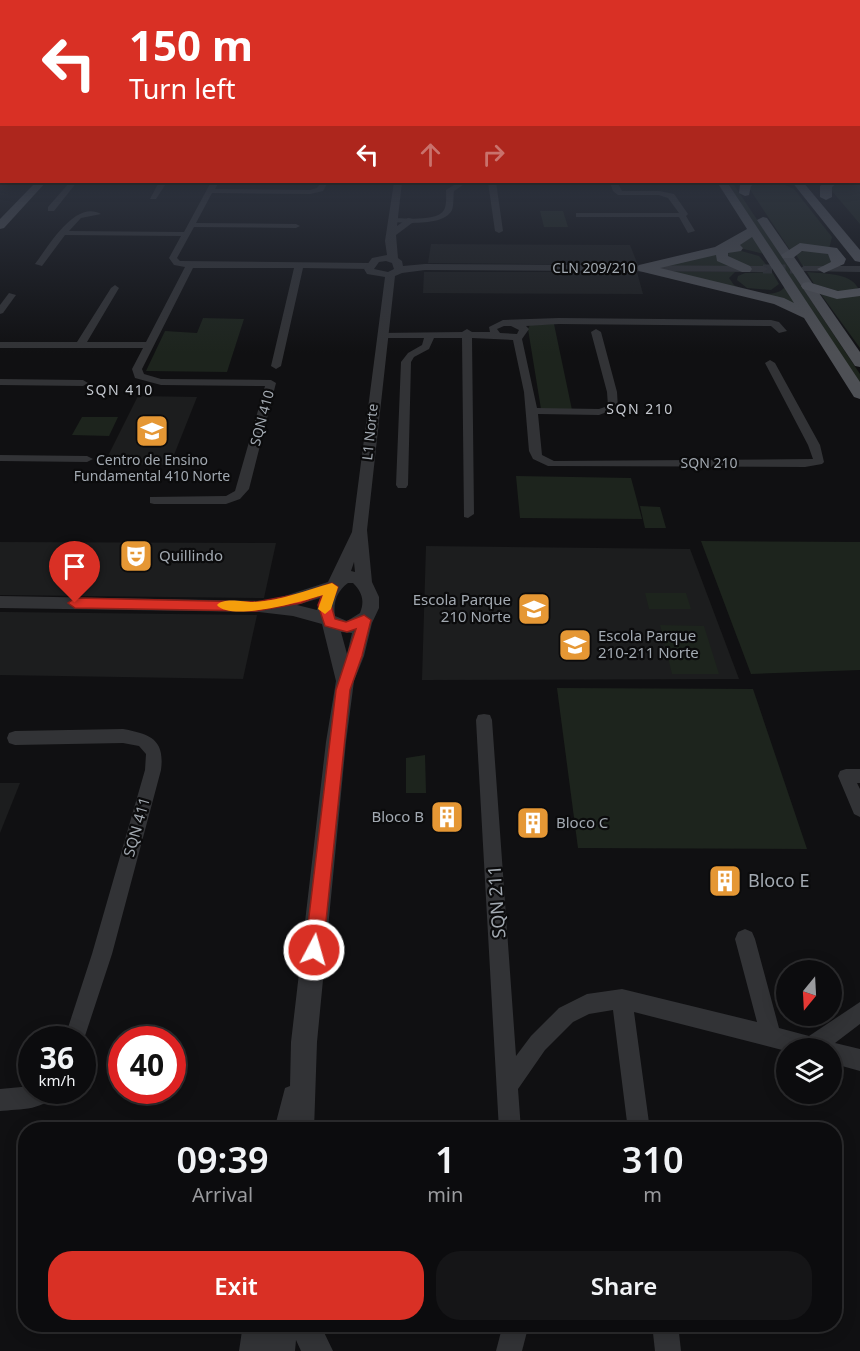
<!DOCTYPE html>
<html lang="en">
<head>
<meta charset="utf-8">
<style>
	:root { --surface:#0c0c0e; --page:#151517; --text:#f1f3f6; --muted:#9a9b9e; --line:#2c2c2e; --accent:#d93025 }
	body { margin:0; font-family:"Noto Sans",sans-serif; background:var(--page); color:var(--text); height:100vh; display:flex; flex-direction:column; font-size:22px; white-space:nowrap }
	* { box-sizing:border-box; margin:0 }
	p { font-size:20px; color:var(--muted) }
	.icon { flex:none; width:33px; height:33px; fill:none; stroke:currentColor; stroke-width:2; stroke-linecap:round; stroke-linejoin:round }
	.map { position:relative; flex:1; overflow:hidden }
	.drawer { position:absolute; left:18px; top:1122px; width:824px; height:210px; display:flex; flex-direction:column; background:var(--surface); border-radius:24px; box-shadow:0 3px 15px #0003,0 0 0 2px var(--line) }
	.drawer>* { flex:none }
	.top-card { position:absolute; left:0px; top:0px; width:861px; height:183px; box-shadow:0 3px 15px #0003,0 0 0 2px var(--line); background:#d93025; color:#fff; overflow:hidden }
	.needle { width:39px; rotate:198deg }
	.controls { position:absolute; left:776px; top:960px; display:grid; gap:12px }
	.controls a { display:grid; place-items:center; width:66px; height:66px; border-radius:50%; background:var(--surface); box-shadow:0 3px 15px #0003,0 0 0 2px var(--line); font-size:30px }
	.speed { position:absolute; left:18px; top:1026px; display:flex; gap:12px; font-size:30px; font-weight:700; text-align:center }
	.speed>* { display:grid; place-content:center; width:78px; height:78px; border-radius:50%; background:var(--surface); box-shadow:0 3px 15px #0003,0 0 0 2px var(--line); line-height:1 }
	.speed small { font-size:15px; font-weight:400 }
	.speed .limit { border:9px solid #d22; background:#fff; color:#111 }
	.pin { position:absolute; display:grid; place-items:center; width:51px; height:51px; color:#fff; margin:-62px -26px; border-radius:50% 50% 50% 0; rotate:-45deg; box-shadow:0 0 6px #0007 }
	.pin .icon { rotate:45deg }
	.me { position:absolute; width:66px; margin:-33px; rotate:6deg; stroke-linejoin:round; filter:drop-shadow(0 0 4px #0008) }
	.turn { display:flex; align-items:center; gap:21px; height:126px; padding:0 30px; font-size:27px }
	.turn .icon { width:78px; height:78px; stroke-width:2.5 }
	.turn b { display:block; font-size:42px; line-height:51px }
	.lanes { display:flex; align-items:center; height:57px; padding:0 30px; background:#0003; justify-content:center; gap:30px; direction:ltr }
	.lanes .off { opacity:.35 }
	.eta { display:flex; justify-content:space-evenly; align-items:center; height:102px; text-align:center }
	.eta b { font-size:36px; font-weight:600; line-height:42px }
	.action { display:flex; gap:12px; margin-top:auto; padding:12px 30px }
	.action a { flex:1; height:69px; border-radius:24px; background:var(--accent); color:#fff; font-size:24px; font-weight:600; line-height:69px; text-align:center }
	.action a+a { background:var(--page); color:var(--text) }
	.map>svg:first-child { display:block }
	.built { fill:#1c1d1e }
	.green { fill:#1d241d }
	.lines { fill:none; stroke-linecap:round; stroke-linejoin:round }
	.tertiary-tunnel { stroke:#2d2f32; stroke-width:9; stroke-dasharray:9 4.5; stroke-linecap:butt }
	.minor { fill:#323336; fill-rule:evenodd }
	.tertiary { fill:#323336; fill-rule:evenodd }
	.primary { fill:#4e5055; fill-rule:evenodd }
	.trunk { fill:#56585e; fill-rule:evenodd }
	.route { fill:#d93025; stroke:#8d1f18; stroke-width:1.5 }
	.slow { fill:#f59e0b }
	.labels { text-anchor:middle; stroke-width:4.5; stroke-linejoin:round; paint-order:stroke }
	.far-street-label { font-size:14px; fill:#a2a9b1; stroke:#0b0b0c }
	.far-neighbourhood-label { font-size:14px; letter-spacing:1.5px; fill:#c3c7ce; stroke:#0b0b0c }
	.far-poi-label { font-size:14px; fill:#a2a9b1; stroke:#0b0b0c }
	.poi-label { font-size:15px; fill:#a2a9b1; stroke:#0b0b0c; text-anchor:start }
	.street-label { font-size:15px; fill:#a2a9b1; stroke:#0b0b0c }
	.near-poi-label { font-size:18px; fill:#a2a9b1; stroke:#0b0b0c; text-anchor:start }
	.near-street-label { font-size:18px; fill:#a2a9b1; stroke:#0b0b0c }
</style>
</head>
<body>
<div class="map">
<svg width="860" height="1351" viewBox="0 0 860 1351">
	<rect width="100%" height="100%" fill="#101012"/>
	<g class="built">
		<path d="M431 244 630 245 638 265 428 263Z"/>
		<path d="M424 272H637L643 294 423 293Z"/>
		<path d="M138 396 197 397 170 465 104 464Z"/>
		<path d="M0 542 276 543 264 598 0 595Z"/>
		<path d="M426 546 690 549 739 679 422 680Z"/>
		<path d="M0 612H6L257 615 243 679 0 675Z"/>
		<path d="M0 783H20L0 833Z"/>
	</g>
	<g class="green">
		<path d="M727 182H732L860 374V385Z"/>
		<path d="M764 182 783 184 794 189 832 237 829 249 790 250 749 188 751 185Z"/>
		<path d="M850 182 860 184V224L832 191 830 185Z"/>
		<path d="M540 211H563L568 227H544Z"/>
		<path d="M753 236 764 254 740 248 720 251 733 267H657Z"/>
		<path d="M812 249 834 256 831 265 804 268 795 253Z"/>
		<path d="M738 250 759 256 769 268 742 266 726 254Z"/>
		<path d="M658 271 735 272 729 278 734 285C747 292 774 300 785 287L799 309Z"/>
		<path d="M772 272 779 284 771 290 747 288 737 280 738 276 745 273Z"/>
		<path d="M807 272C822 274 850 272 858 288L845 293 814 284Z"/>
		<path d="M820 293 860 294V348Z"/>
		<path d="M203 318 244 319 227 372 146 371 165 331 197 333Z"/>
		<path d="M554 324 572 410 541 409 528 329 530 325Z"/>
		<path d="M82 417H118L109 436 72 435Z"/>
		<path d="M516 476 631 478 642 519 520 518Z"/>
		<path d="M640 506 660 507 666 528H645Z"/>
		<path d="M701 541 860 542V670L751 674Z"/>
		<path d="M645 593H686L691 609H649Z"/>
		<path d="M660 625 704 626 719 674H672Z"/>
		<path d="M557 688 753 689 807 849 578 848Z"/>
		<path d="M425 755 426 793H406V758Z"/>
	</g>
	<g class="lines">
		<path class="tertiary-tunnel" d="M763 269H804"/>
		<g class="minor">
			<path d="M70 182H77L54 211H48V207Z"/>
			<path d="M159 182H167L156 199H150Z"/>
			<path d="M211 182H219L215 189 310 190 317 188 321 182H328L323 191 310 194 212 193 196 223 296 224 300 226 296 228 194 227 177 258 180 261 370 263 374 266 370 269 303 268 281 366 276 369 271 366 294 268H193L142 369 144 374 161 379 271 380 276 383 249 489 240 499 226 504H154L150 503V497L226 496 235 491 265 386 161 385 135 378 132 369 143 348H0V342H77L111 288 115 285 119 288 87 342H146L185 267 174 265 169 258 181 236 65 235 42 266 35 264C48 247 75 199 101 214L81 218 69 231 184 232Z"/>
			<path d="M459 182H467L454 191C453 196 454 205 452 210 444 226 407 223 392 222L388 220 392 218C404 218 437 222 444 210 447 205 446 195 446 190Z"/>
			<path d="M488 182H496L503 231 499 233 495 231Z"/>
			<path d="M610 182H617L622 191H659L674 194 688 214 686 216 695 231 688 233 679 217H576V213H679L668 198 659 195H618L613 191Z"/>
			<path d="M9 293 16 295 3 313 0 314V305Z"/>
			<path d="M559 318 771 320 779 322 787 331 779 333 771 326 559 324 526 326 529 329 522 339 537 408 599 409 608 406 607 392 591 332 596 329 601 332 617 392 618 408 599 415 538 414 542 455 554 461 813 459 808 445 765 363 770 360 775 363 820 445 824 462 822 464 805 467 548 466 533 459 529 451 524 392 513 340 472 338 474 514 468 518 464 517 462 338H434L429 349 414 357 411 362 408 485 406 488H398L396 485 401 362 408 353 422 345 424 338H381L378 337V333L462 332 467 329 472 332H490L489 327 503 320ZM504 326H511L519 330 517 334 500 333 497 329Z"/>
			<path d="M0 379 83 380 88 383 83 386 0 385Z"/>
			<path d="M0 455 87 456 93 459 87 462 0 461Z"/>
			<path d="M484 714 490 715 492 720 516 1056 531 1036 559 1008 587 994 622 989 757 1022 735 939 738 932 745 929 752 932 755 939 779 1028 809 1036 860 1002V1024L835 1043 860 1049V1071L831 1063V1048H786V1051L634 1012 650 1130H628L613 1010 589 1014 573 1022 545 1050 518 1089 521 1130H499L476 720 478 715Z"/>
			<path d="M123 729C150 734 165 739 161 770L112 954 82 1045V1040H64L92 954 145 770 146 754 139 746 123 743 15 745 9 743 7 738 9 733 15 731Z"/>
			<path d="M846 769H860V783H857L860 789V817L854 814 838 776 840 771Z"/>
			<path d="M32 1086V1090H57C48 1111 19 1109 0 1111V1089Z"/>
			<path d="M503 1324H529L522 1351H496Z"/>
			<path d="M652 1324H678L681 1351H655Z"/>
		</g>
		<g class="tertiary">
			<path d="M394 182H402L397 226 408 218 416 220 396 235 398 258 402 261 403 266 425 264 763 266 768 269 763 272 425 270 402 273 395 276 367 530 372 582 379 597V608L372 623 364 656 354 681 346 742 317 1042 314 1130H274L285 1088 290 1086 291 1042 326 742 336 681 322 624 293 616 259 612 0 608V596L269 601 328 582 352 532 385 277 367 274 364 269 372 258 387 255 385 241ZM386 261 392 263 394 269 388 272 374 269 379 262ZM354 562 355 572 351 571ZM348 583H353C362 592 365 601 360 613L347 621 335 616C333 602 337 591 348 583ZM320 598 317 610 297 605ZM341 632 352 633 347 654Z"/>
			<path d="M804 266H860V272L800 271 799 269Z"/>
			<path d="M243 1324H320L333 1351H301L296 1340 295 1351H239Z"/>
		</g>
		<g class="primary">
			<path d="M36 182H46L4 228 0 229V219Z"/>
			<path d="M717 182H727L860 382V399L854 397 804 318 774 304 639 271 637 268 639 265 715 247 747 229ZM752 237 794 303 784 298 660 268 716 255 717 261 742 272H750L752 269 750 266 728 256V253L741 251 743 248 740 245Z"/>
			<path d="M763 217 767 218 860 352V367L855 366 757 220Z"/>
		</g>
		<g class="trunk">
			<path d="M744 182H757L751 186 749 195 745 196 739 193 740 185Z"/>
			<path d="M792 182H803L860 250V262L855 261Z"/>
			<path d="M825 182H838L832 187V197L826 200 820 197V186Z"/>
			<path d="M800 243 837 248 846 259 844 264 824 273 817 269 831 262 828 254 802 251 793 258H783L781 255Z"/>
			<path d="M808 282 838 291 860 288V296L837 299 803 289 801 286 803 283Z"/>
		</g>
	</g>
	<linearGradient id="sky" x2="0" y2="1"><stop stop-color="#09090a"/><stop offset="0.46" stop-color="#313744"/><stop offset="1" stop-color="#313744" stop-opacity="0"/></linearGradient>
	<rect width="860" height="353" fill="url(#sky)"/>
	<path class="route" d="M332 583 338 587 331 605 335 619 346 622 364 615 371 620 362 656 350 690 323 950 320 956 314 959 308 956 305 950 336 690 356 629 347 632 325 626 318 605 322 595 301 603 256 611 75 608 68 603 75 598 256 602 299 594Z"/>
	<path class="slow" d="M332 583 338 587 331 609 325 614 318 609 323 595C304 601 231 622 217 605 224 597 243 602 253 602 281 601 306 590 332 583Z"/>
	<defs>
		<g id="school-square" transform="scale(1.725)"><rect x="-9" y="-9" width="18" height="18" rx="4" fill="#e59734" stroke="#0b0b0c"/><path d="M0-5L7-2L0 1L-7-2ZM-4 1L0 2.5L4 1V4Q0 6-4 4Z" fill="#fff"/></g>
		<g id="theatre-square" transform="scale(1.725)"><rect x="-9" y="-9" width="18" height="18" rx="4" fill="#e59734" stroke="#0b0b0c"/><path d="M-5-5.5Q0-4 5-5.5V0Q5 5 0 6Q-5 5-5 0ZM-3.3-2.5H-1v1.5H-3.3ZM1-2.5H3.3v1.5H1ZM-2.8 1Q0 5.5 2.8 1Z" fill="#fff"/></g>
		<g id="building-square" transform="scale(1.725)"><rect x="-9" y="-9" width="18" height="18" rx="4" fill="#e59734" stroke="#0b0b0c"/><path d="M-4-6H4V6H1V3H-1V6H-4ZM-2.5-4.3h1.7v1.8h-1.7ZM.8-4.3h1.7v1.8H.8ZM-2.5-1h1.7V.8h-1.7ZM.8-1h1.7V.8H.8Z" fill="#fff"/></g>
	</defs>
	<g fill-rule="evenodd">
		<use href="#school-square" x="152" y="431"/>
		<use href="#theatre-square" x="136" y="556"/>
		<use href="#school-square" x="534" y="609"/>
		<use href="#school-square" x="575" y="645"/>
		<use href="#building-square" x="447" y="817"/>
		<use href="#building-square" x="533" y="823"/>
		<use href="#building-square" x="725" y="881"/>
	</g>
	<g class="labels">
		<g class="far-street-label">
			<text x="594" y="273">CLN 209/210</text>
			<text transform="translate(262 418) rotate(-75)" y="5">SQN 410</text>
			<text transform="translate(370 432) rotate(-84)" y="5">L1 Norte</text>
			<text x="709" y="468">SQN 210</text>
		</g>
		<g class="far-neighbourhood-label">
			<text x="120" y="395">SQN 410</text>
			<text x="640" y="414">SQN 210</text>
		</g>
		<g class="far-poi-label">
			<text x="152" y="465">Centro de Ensino<tspan x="152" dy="16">Fundamental 410 Norte</tspan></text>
		</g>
		<g class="poi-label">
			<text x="159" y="561">Quillindo</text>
			<text x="511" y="605" text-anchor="end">Escola Parque<tspan x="511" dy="17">210 Norte</tspan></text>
			<text x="598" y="641">Escola Parque<tspan x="598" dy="17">210-211 Norte</tspan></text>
			<text x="424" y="822" text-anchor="end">Bloco B</text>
			<text x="556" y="828">Bloco C</text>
		</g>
		<g class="street-label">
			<text transform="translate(137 827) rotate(-74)" y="5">SQN 411</text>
		</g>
		<g class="near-poi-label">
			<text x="748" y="887">Bloco E</text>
		</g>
		<g class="near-street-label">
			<text transform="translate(497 902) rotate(-94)" y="6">SQN 211</text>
		</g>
	</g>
</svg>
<div class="controls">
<a><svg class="needle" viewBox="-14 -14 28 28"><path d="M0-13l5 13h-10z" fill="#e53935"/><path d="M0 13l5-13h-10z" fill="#9a9b9e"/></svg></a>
<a><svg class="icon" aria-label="layers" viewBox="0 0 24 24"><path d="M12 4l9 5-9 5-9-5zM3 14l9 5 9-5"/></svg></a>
</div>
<div class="speed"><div>36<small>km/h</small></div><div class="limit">40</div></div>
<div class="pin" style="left:75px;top:603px;background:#d93025"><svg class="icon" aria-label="arrive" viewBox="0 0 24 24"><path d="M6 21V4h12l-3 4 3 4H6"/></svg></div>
<svg class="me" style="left:314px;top:950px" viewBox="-20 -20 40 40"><circle r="17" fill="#d93025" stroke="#fff" stroke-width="3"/><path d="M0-11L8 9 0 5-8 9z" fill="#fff"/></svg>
<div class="top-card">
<div class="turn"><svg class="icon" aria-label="left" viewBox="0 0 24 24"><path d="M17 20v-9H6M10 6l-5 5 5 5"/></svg><div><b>150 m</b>Turn left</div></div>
<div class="lanes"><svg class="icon" aria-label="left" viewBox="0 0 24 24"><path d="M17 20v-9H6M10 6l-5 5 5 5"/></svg><svg class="icon off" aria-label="ahead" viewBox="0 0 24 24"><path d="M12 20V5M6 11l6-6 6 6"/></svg><svg class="icon off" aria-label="right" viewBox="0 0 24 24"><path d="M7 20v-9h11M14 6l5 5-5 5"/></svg></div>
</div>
<section class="drawer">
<div class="eta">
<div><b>09:39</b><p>Arrival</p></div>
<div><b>1</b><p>min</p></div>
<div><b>310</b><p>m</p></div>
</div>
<div class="action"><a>Exit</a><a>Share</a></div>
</section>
</div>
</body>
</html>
